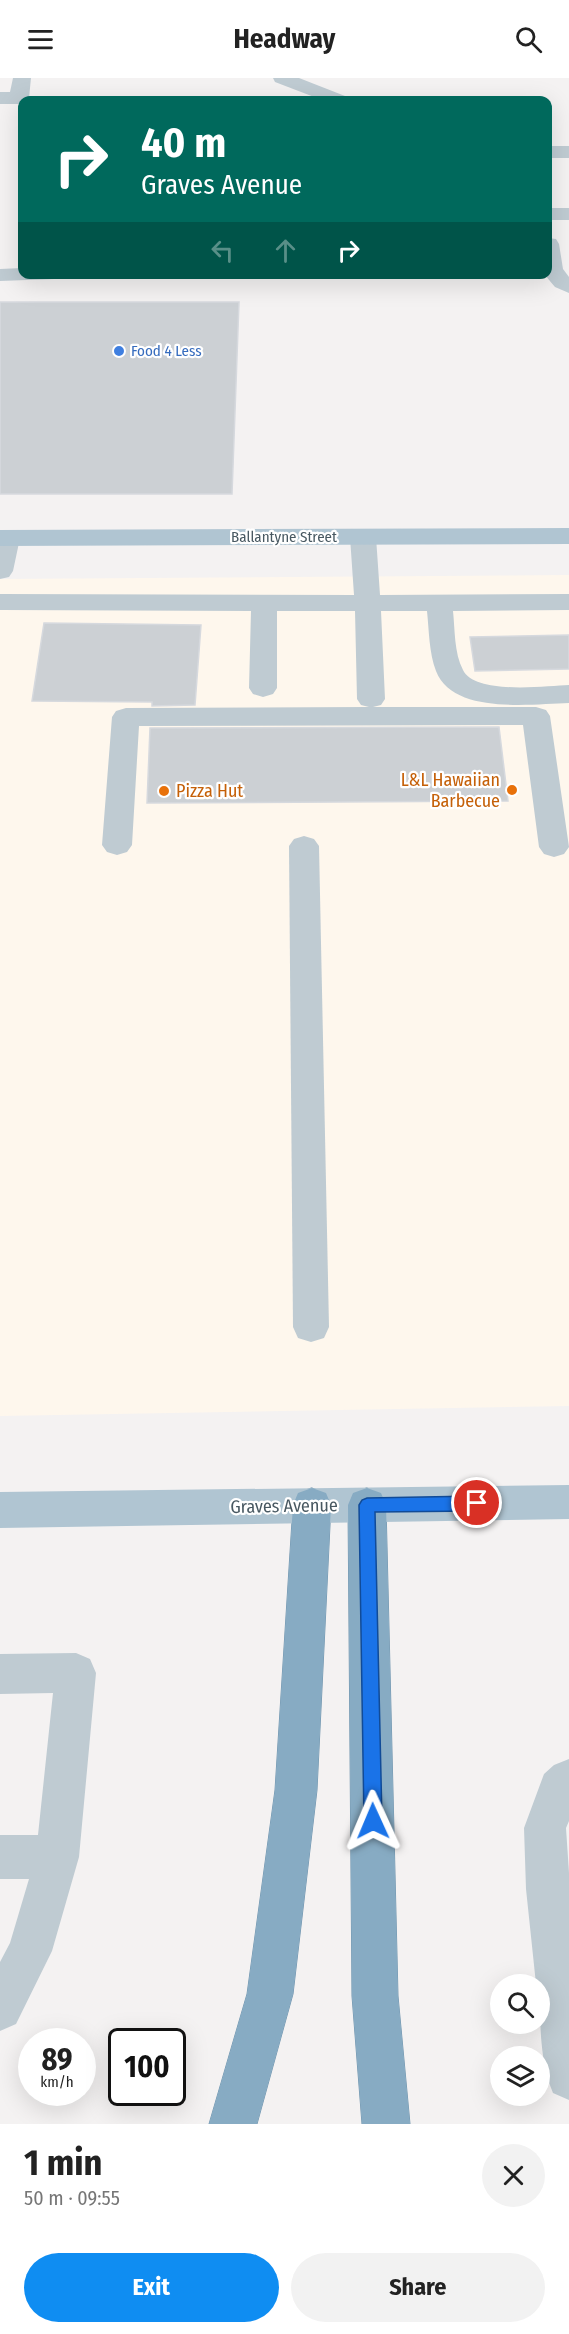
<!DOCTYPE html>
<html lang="en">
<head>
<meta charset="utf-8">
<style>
	:root { --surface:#fff; --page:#f2f2f2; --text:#222; --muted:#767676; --accent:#0f8df2 }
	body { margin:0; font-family:"Fira Sans Condensed",sans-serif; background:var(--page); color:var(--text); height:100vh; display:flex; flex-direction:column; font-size:22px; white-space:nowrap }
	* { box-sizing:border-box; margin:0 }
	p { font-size:20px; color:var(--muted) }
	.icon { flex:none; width:33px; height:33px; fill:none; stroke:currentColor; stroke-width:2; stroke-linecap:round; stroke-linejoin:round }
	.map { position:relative; height:2046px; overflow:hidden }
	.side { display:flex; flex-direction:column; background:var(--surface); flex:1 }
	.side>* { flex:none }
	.banner { position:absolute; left:18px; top:18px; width:534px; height:183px; border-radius:12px; box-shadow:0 6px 24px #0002; background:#00695c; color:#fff; overflow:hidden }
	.tools { position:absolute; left:490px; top:1896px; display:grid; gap:12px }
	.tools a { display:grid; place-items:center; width:60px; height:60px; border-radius:50%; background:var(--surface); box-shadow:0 6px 24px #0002; font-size:30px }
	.speed { position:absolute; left:18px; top:1950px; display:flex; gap:12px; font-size:30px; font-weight:700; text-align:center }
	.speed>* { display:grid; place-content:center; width:78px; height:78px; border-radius:50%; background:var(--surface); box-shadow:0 6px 24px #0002; line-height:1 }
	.speed small { font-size:15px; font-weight:400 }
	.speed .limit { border:3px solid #111; border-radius:9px; background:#fff; color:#111 }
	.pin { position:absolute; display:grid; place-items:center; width:51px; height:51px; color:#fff; margin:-26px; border:3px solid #fff; border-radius:50%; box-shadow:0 2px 6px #0007 }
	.me { position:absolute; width:66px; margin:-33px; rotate:359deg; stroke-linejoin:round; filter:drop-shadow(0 0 4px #0008) }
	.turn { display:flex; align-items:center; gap:21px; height:126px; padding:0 24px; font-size:27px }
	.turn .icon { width:78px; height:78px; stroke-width:2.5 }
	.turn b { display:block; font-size:42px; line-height:51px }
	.lanes { display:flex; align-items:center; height:57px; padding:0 24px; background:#0003; justify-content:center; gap:30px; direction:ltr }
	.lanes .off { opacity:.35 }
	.round { display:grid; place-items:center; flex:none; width:63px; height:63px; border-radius:32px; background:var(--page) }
	.overview { display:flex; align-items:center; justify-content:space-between; height:102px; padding:0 24px }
	h1 { font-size:36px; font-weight:700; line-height:45px }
	.action { display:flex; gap:12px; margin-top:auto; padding:12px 24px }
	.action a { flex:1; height:69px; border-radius:36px; background:var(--accent); color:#fff; font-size:24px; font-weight:700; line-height:69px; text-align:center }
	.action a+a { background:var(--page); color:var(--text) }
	header { display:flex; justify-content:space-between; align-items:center; height:78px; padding:0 24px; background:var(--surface); font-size:27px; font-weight:700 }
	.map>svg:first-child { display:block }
	.commercial { fill:#fef7ed }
	.building { fill:#ccd0d4; stroke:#d6d9de; stroke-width:1.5 }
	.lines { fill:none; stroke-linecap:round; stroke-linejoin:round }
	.highway-casing { stroke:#7296af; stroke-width:1 }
	.minor { fill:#bfcbd2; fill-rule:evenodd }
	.major { fill:#b0c5d2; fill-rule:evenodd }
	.highway { fill:#87abc3; fill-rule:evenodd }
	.route { fill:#1a73e8; stroke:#114b97; stroke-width:1.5 }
	.shop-dot { fill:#3f7fe0; stroke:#fff; stroke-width:2 }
	.food-dot { fill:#e8710a; stroke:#fff; stroke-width:2 }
	.labels { text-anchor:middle; stroke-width:4.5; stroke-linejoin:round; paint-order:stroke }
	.far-shop-label { font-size:15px; fill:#366cbe; stroke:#fff; text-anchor:start }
	.far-street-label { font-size:15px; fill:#485861; stroke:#fff }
	.food-label { font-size:18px; fill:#c56008; stroke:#fff; text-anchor:end }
	.street-label { font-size:18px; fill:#485861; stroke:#fff }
</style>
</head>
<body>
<header><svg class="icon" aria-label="menu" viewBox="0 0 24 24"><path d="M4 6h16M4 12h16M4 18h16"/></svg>Headway<svg class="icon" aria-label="search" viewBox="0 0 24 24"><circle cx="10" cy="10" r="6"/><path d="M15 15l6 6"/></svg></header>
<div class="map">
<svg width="569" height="2046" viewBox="0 0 569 2046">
	<rect width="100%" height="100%" fill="#f4f2f2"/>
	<path class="commercial" d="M569 497V1328L0 1338V501Z"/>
	<g class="building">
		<path d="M0 224H239L232 416H0Z"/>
		<path d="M44 545 201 547 195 627 152 628V624L32 623Z"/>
		<path d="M569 557V591L475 593 470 559Z"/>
		<path d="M499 649 508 723 147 725 150 650Z"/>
	</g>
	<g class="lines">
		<g class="highway-casing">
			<g id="highway">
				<path d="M312 1410 326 1415 331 1427 317 1712 293 1916 257 2046H209L247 1916 275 1712 293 1427 298 1415Z"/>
				<path d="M367 1410 381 1415 386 1427 398 1918 410 2046H362L352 1918 348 1427 353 1415Z"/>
			</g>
		</g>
		<g class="minor">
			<path d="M13 0H31L29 20 19 26H0V14H10Z"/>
			<path d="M273 0H299L345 18 348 22H322L275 4Z"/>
			<rect x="548" y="68" width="21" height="12"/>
			<rect x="548" y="130" width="21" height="12"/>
			<path d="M548 160 556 161 559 166 563 191 569 199V215L555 209 544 196H548Z"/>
			<path d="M22 190V196H56L54 201 0 203V191Z"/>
			<path d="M363 451 372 454 376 459 380 517 569 516V532L453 533C455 551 454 575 463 592 475 617 545 608 569 607V625C531 626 453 637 436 593 429 575 429 552 427 533H381L385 621 381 627 373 629H536L546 632 550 638 569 769 564 776 554 779 544 776 539 769 523 647 139 648 132 767 127 774 117 777 107 774 102 767 112 639 116 633 126 630 369 629 361 627 357 621 355 533H277V610L273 616 263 619 253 616 249 610 251 533 0 532V516L354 517 350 459 354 454Z"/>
			<path d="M7 452 16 455 20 460 13 493 9 499 0 501V454Z"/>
			<path d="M304 758 314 761 319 768 329 1249 324 1260 311 1264 298 1260 293 1249 289 768 294 761Z"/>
			<path d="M76 1575 90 1581 96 1595 79 1779 52 1873 16 1946 0 1953V1884L10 1865 29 1801H0V1757H38L53 1615 0 1616V1576Z"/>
			<path d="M569 1681V1743L566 1750 569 1795V2022L553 2015C539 1982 540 1942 540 1906H536L526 1811 524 1750 544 1696 554 1687Z"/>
		</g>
		<g class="major">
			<path d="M569 450V466L0 468V452Z"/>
			<path d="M569 1407V1441L0 1450V1414Z"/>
		</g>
		<use href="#highway" class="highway"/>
	</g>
	<path class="route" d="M477 1418 482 1420 485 1425 482 1431 477 1433 375 1434 382 1743 380 1749 373 1752 367 1749 364 1743 359 1427 362 1422 367 1420Z"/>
	<circle class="shop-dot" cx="119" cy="273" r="6"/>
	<g class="food-dot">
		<circle cx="512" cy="712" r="6"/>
		<circle cx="164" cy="713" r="6"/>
	</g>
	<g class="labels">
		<g class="far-shop-label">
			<text x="131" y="278">Food 4 Less</text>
		</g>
		<g class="far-street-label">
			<text x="284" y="464">Ballantyne Street</text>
		</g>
		<g class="food-label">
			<text x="500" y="708">L&amp;L Hawaiian<tspan x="500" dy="21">Barbecue</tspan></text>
			<text x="176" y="719" text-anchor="start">Pizza Hut</text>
		</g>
		<g class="street-label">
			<text transform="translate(284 1428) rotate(-1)" y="6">Graves Avenue</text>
		</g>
	</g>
</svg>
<div class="tools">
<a><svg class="icon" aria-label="search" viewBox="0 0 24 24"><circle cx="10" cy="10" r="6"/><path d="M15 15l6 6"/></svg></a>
<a><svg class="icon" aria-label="layers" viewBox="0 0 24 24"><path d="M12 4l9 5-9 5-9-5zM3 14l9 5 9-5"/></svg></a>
</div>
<div class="speed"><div>89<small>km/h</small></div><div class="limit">100</div></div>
<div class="pin" style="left:477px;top:1425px;background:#d93025"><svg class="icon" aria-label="arrive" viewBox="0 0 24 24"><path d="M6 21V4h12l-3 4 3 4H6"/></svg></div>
<svg class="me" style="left:373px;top:1743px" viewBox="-20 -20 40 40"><path d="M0-17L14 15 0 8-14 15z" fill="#1a73e8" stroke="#fff" stroke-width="4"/></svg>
<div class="banner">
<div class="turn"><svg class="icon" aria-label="right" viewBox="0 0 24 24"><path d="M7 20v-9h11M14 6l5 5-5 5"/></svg><div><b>40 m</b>Graves Avenue</div></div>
<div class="lanes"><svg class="icon off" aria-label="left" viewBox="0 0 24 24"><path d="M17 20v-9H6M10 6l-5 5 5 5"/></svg><svg class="icon off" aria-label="ahead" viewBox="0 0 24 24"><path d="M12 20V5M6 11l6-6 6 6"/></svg><svg class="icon" aria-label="right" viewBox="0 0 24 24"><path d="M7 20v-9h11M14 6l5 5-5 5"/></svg></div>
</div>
</div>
<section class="side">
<div class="overview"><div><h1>1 min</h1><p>50 m · 09:55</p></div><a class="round"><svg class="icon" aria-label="close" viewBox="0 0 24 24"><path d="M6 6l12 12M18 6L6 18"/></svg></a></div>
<div class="action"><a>Exit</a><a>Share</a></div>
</section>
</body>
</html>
